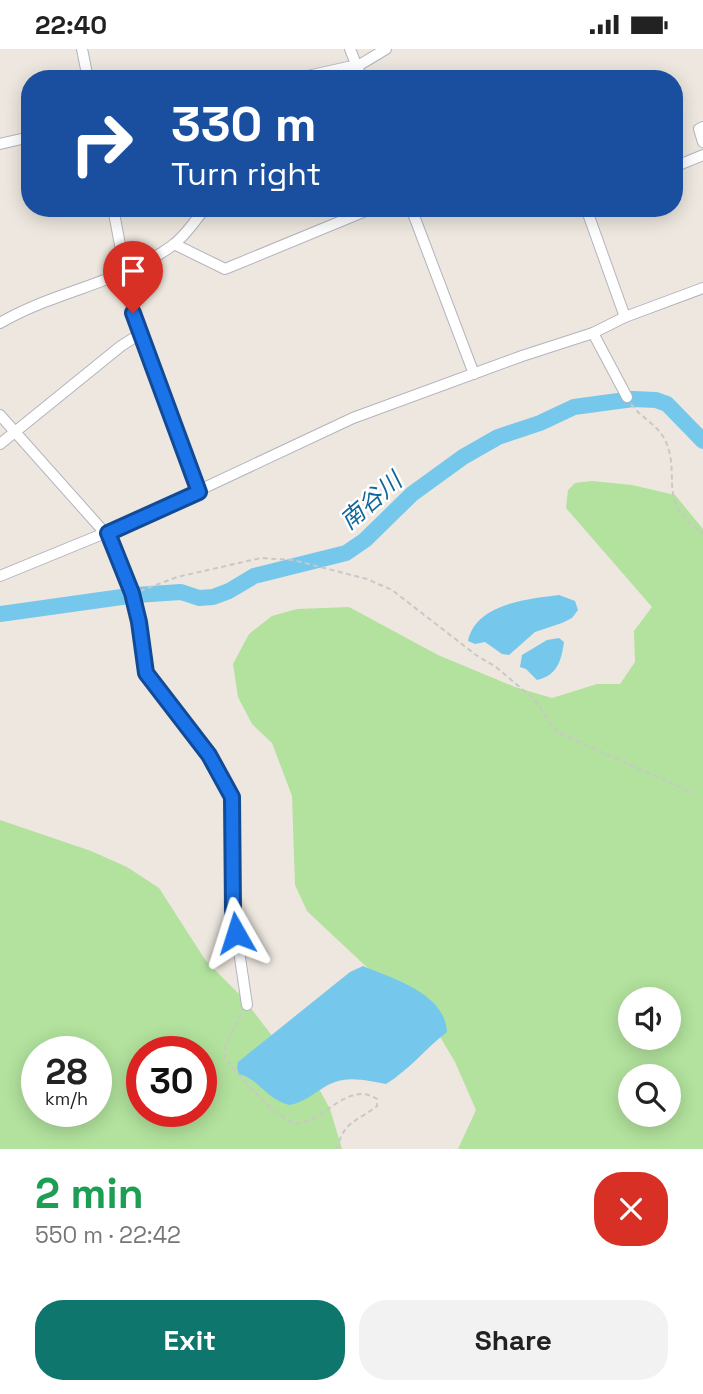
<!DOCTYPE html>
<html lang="en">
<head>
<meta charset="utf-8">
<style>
	:root { --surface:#fff; --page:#f2f2f2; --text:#222; --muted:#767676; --accent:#0f766e }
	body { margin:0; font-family:"Space Grotesk","Noto Sans JP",sans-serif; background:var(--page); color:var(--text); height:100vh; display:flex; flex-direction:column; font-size:26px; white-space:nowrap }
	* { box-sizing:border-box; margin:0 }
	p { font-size:23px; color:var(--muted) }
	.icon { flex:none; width:38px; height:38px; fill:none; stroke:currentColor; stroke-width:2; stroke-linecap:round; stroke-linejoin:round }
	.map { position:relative; height:1100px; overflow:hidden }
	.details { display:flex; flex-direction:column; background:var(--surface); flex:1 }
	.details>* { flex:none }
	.banner { position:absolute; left:21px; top:21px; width:662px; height:147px; border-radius:28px; box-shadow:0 4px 18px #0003; background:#1a4fa0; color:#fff; overflow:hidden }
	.fabs { position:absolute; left:618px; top:938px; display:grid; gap:14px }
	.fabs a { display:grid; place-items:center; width:63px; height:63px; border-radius:50%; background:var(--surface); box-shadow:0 4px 18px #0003; font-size:35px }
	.speed { position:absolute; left:21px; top:987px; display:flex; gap:14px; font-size:35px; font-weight:700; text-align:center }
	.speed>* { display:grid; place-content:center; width:91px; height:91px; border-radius:50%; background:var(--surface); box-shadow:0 4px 18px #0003; line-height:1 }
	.speed small { font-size:18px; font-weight:400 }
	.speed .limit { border:10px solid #d22; background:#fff; color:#111 }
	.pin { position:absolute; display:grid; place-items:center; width:60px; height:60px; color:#fff; margin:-72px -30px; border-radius:50% 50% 50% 0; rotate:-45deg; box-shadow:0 0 7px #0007 }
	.pin .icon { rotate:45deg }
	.me { position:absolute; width:77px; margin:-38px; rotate:354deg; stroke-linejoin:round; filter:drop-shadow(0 0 5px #0008) }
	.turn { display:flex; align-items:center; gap:24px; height:147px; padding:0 35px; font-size:32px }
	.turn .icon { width:91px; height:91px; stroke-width:2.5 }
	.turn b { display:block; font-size:49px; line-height:60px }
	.round { display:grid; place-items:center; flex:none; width:74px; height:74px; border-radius:28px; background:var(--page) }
	.headline { display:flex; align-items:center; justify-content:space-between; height:119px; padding:0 35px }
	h1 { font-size:42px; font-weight:800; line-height:52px; color:#1e9e55 }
	.button { display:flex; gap:14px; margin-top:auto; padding:14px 35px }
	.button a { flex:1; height:80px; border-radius:28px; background:var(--accent); color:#fff; font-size:28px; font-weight:800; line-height:80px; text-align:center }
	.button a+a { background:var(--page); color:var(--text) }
	.status { display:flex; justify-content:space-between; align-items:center; height:49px; padding:0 35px; background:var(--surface); direction:ltr }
	.status svg { height:19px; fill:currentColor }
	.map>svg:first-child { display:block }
	.green { fill:#b2e29d; fill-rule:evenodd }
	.water { fill:#75c8eb }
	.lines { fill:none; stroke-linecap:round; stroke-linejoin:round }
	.river { stroke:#75c8eb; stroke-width:16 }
	.minor-casing { stroke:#b2b4bf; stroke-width:12 }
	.path { stroke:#c8c8c8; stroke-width:2; stroke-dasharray:5 3.5; stroke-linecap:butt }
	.minor { stroke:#fff; stroke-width:10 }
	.route-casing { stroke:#114b97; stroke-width:18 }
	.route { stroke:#1a73e8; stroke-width:12 }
	.labels { text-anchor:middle; stroke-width:5; stroke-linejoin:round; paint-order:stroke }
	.water-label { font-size:24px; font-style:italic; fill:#11679a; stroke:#fff }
</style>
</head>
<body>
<div class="status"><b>22:40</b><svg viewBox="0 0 49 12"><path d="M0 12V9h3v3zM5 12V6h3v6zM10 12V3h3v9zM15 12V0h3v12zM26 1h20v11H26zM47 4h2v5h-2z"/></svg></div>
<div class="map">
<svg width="703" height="1100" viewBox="0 0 703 1100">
	<rect width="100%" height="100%" fill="#ede7df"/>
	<g class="green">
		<path d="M592 432 632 436 675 446 703 480V1100H458L476 1061 455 1013 439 986 307 862 295 836 292 747 272 694 252 675 238 648 233 615 249 585 272 567 297 560 349 558 438 606 515 638 552 649 597 635H620L635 613 634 582 652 558 566 459 568 441 575 434ZM630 950H668V989H630ZM630 1027H668V1066H630Z"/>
		<path d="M0 771 91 802 127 818 159 839 206 912 243 949 276 992 312 1027 330 1060 342 1100H0ZM37 1003H96V1062H37ZM142 1003H201V1062H142Z"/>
	</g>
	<g class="water">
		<path d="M559 546 575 552 578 561 572 569 562 574 535 583 509 606 502 605 485 593 475 595 468 592C476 554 529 550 559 546Z"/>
		<path d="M559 589 564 593C561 612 558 626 537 631L526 620 520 618 522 606 547 591Z"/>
		<path d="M363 917C393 930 445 944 447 983 425 1000 409 1021 386 1035 371 1032 350 1027 335 1033 318 1039 308 1053 289 1056 266 1050 259 1030 239 1025L237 1019 238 1013 350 923Z"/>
	</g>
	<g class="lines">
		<path class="river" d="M0 565 136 546 181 543 199 549 213 548 229 542 254 527 346 504 365 491 412 445 463 408 498 388 540 374 574 358 633 350 656 351 667 355 703 392"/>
		<g class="minor-casing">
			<g id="minor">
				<path d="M82 0 88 30"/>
				<path d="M350 0 362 30"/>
				<path d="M294 30 357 16"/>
				<path d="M336 30 386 0"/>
				<path d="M703 78 699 80 703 93"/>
				<path d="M0 95 30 88"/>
				<path d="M674 118 703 106"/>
				<path d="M113 159 125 222"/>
				<path d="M411 159 474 325"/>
				<path d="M586 159 625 268"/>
				<path d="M174 195 225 220 373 159"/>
				<path d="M119 224 199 443"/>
				<path d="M0 274C54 242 122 234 173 196 186 186 195 172 205 159"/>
				<path d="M593 284 627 348"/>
				<path d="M0 366 105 484 0 527"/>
				<path d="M0 395 121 297 140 285"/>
				<path d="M247 956 233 861 232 748 209 706 146 624 139 573 132 544 108 484 353 369 522 307 593 284 625 268 703 239"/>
			</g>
		</g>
		<g class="path">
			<path d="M631 355C641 369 658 376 665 391 682 426 655 454 703 484"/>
			<path d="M140 542 177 528 261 509 293 511 367 530 392 541 476 606 496 618 534 650 557 683 693 744"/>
			<path d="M241 965 226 995 225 1008C235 1023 279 1074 297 1074 324 1073 348 1031 377 1050V1057C357 1073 344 1071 337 1100"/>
		</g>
		<use href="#minor" class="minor"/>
	</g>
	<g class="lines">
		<g class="route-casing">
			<path id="route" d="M133 264 199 443 108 484 132 544 139 573 146 624 209 706 232 748 233 861 236 884"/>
		</g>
		<use href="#route" class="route"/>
	</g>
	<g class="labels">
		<g class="water-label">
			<text transform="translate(371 452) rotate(-41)" y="8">南谷川</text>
		</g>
	</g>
</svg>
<div class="fabs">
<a><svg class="icon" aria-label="sound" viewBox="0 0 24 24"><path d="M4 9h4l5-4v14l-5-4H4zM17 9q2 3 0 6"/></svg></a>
<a><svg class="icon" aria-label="search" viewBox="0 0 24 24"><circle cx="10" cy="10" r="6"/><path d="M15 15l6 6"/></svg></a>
</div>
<div class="speed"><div>28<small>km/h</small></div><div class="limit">30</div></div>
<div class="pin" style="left:133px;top:264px;background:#d93025"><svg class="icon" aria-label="arrive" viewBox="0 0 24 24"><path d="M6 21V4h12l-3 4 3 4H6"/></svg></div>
<svg class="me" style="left:236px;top:884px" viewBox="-20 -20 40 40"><path d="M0-17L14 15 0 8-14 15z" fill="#1a73e8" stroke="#fff" stroke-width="4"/></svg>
<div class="banner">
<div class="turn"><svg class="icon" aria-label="right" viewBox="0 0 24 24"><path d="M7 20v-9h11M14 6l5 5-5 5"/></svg><div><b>330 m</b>Turn right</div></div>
</div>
</div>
<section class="details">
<div class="headline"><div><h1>2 min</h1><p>550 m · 22:42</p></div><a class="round" style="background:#d93025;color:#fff"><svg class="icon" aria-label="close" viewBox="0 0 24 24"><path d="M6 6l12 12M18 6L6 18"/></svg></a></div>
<div class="button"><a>Exit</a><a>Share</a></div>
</section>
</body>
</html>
